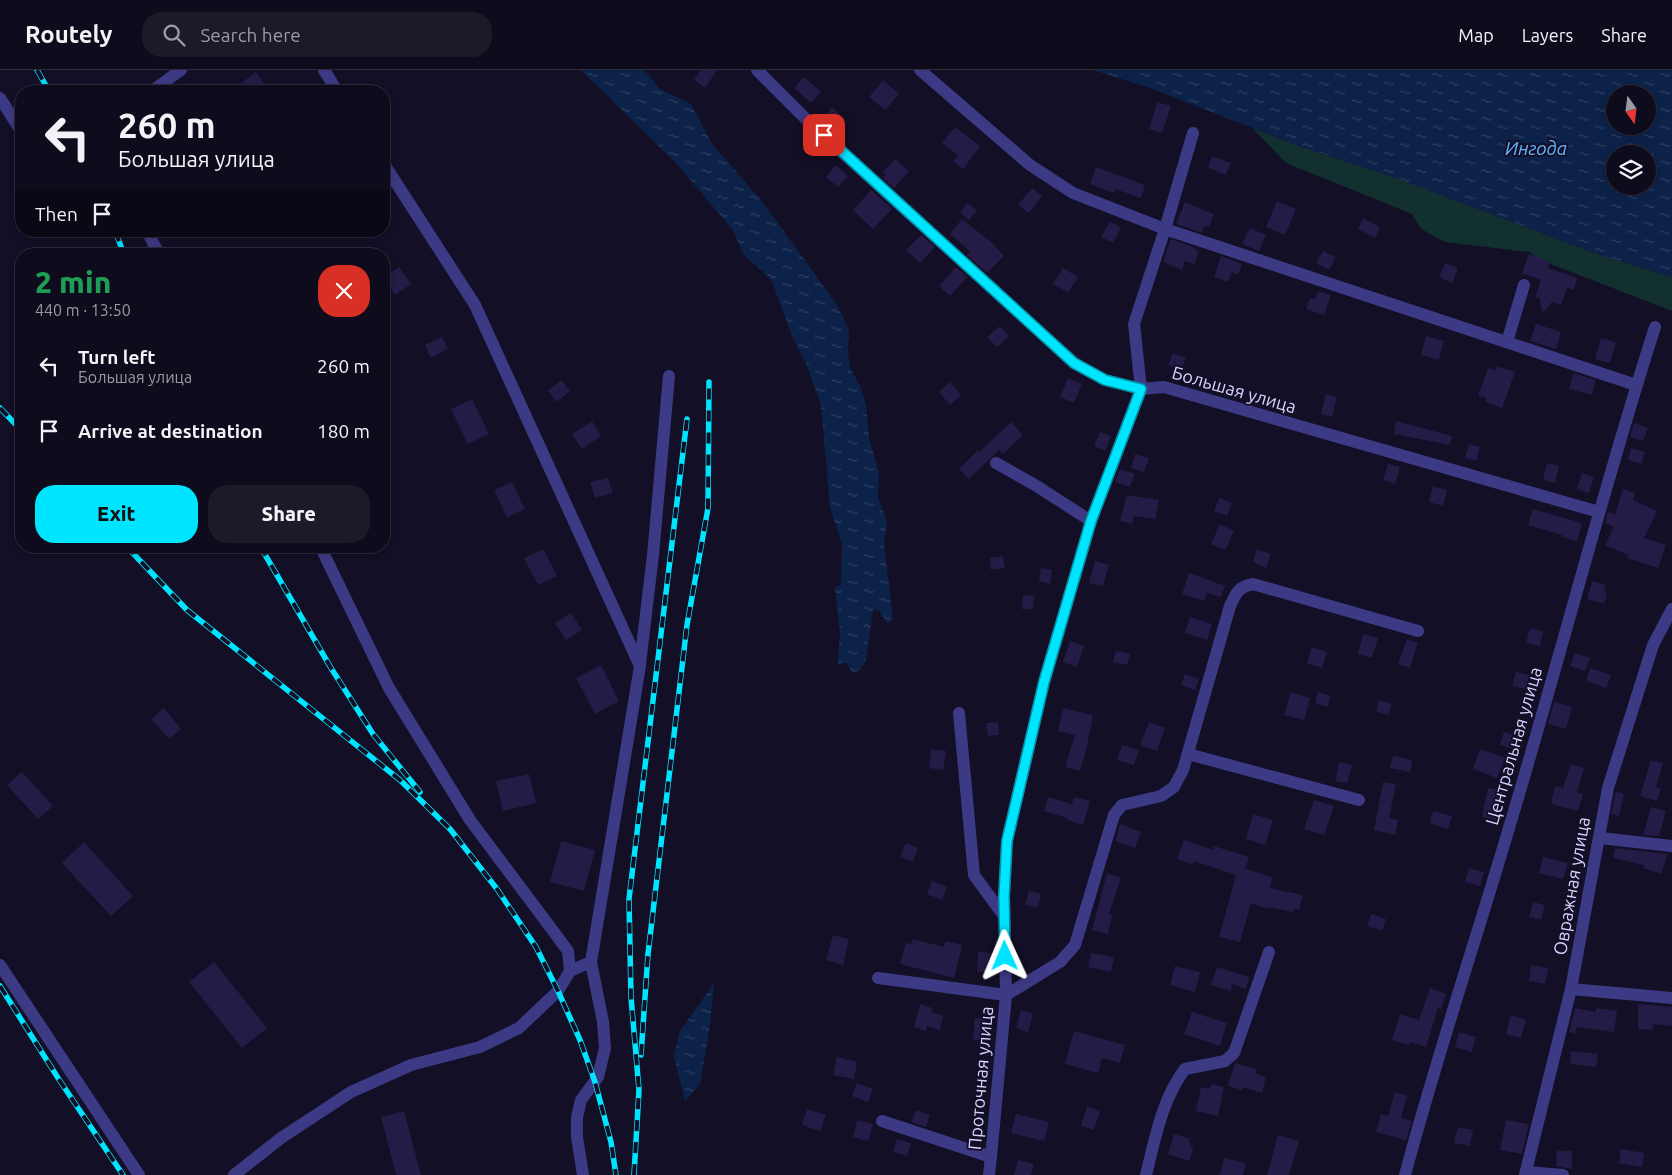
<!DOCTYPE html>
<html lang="en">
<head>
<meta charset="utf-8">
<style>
	:root { --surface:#0e0b1c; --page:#1c1929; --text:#f1f3f6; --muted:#9b9ba3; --line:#2e2b3b; --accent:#00e5ff }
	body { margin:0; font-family:Ubuntu,sans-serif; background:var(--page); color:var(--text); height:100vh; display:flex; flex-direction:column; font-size:19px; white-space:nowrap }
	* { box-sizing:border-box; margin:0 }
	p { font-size:16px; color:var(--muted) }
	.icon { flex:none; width:28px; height:28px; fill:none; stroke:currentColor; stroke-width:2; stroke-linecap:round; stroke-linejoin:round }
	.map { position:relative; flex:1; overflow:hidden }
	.panel { position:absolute; left:15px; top:178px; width:375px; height:305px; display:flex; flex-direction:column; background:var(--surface); border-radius:20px; box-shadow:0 2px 8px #0003,0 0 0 1px var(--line) }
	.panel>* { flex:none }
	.hud { position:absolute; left:15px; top:15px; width:375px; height:152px; border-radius:20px; box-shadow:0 2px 8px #0003,0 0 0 1px var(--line); background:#0e0b1c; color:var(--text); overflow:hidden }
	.needle { width:32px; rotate:166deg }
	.tools { position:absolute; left:1606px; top:15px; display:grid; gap:10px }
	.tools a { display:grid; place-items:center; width:50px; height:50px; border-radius:50%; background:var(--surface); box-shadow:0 2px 8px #0003,0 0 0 1px var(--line); font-size:25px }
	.pin { position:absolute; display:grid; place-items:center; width:42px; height:42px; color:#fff; margin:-21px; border-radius:10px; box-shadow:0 2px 8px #0006 }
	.me { position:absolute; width:55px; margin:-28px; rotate:359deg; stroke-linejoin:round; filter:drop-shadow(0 0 4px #0008) }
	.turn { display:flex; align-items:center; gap:18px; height:105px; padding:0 20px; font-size:22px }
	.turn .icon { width:65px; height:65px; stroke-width:2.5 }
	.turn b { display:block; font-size:35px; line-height:42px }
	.then { display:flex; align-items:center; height:48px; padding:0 20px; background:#0003; gap:10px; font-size:19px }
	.round { display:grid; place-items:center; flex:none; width:52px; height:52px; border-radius:20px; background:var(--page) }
	.summary { display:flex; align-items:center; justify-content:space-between; height:85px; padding:0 20px }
	h1 { font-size:30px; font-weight:800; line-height:38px; color:#1e9e55 }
	.cta { display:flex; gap:10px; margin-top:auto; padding:10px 20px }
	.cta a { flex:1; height:58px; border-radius:20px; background:var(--accent); color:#111; font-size:20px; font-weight:800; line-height:58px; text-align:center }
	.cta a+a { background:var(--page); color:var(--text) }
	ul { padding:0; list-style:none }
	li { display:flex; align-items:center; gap:15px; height:65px; padding:0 20px }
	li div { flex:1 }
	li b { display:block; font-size:19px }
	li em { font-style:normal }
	header { display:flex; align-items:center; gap:30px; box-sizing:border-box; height:70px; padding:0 25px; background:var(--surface); border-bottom:1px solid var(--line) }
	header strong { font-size:24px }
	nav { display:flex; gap:28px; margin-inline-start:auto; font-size:18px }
	.search { width:350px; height:45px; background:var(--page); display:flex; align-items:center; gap:12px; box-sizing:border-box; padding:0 18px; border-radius:20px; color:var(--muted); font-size:19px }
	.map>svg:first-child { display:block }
	.green { fill:#12302f }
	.water { fill:url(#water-ripples); fill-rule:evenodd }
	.building { fill:#241b47 }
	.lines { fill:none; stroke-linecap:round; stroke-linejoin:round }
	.minor { stroke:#3d3a85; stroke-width:12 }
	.rail-casing { stroke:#00e5ff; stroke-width:5.5 }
	.rail { stroke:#130f26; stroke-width:4; stroke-dasharray:11; stroke-linecap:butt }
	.route-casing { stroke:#0095a6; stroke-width:12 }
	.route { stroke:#00e5ff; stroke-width:9 }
	.labels { text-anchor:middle; stroke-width:4; stroke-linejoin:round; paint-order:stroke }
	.street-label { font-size:18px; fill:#d9d4ff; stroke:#130f26 }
	.water-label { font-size:19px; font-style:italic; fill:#62b6ff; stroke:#130f26 }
</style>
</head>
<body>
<header>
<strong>Routely</strong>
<div class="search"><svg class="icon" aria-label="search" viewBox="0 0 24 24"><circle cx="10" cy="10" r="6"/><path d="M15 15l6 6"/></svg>Search here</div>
<nav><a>Map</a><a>Layers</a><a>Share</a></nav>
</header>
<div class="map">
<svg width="1672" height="1105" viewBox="0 0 1672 1105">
	<defs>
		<pattern id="water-ripples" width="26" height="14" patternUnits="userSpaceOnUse" patternTransform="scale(1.25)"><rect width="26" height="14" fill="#0c2248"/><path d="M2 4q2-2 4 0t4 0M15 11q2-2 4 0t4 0" fill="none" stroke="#2f4163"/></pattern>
	</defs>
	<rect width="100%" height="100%" fill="#130f26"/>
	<path class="green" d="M1252 58 1299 76 1397 108 1591 182 1672 207V241L1543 191 1529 182 1445 172 1421 159 1412 144 1286 93Z"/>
	<g class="water">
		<path d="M581 0H644L660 19 691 34 712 74 760 129 812 200 837 235 849 260 848 283 850 298 860 316 866 335 869 368 879 403 878 428 887 452 884 473 893 549 888 554 879 541 873 539 866 590 860 600 852 603 847 593 838 594 840 563 835 518 841 514 842 473 830 438 821 335 807 296 793 268 771 209 744 185 732 159 675 92Z"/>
		<path d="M1093 0H1672V207L1591 182 1397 108 1299 76 1150 18ZM1615 24H1648V56H1615ZM1615 84H1648V116H1615Z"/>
		<path d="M714 913 710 955 700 1014 685 1031 674 986 680 961Z"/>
	</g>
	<g class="building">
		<path d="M701 0H717L705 18 694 10Z"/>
		<path d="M256 2 270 21H245L240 14Z"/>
		<path d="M804 7 821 22 811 33 794 18Z"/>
		<path d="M883 10 899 24 885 40 869 27Z"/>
		<path d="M1157 32 1171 36 1162 63 1149 59Z"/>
		<path d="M832 37 845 50 836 61 822 49Z"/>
		<path d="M955 57 980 76 963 99 953 91 958 85 942 73Z"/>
		<path d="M1212 86 1231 93 1226 105 1208 98Z"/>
		<path d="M895 89 909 101 894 118 883 108 886 104 883 102Z"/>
		<path d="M836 95 848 106 838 117 826 107Z"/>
		<path d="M1096 97 1145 115 1141 128 1115 119 1114 123 1090 114Z"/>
		<path d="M1032 118 1042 126 1029 143 1018 135Z"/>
		<path d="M871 120 892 139 873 159 853 140Z"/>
		<path d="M1277 131 1296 139 1285 165 1266 157Z"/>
		<path d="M1185 132 1214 144 1209 157 1204 156 1202 163 1176 154Z"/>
		<path d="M967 133 977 140 969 150 960 143Z"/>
		<path d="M1363 148 1380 157 1375 168 1358 159Z"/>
		<path d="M962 149 992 173 1004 186 987 203 967 185 970 181 950 164Z"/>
		<path d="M1110 151 1121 158 1113 173 1101 167Z"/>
		<path d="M1250 158 1266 165 1259 181 1242 174Z"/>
		<path d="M921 165 935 177 920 193 906 180Z"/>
		<path d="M1171 169 1196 178 1195 180 1199 182 1194 194 1185 191 1182 200 1163 192Z"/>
		<path d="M1323 181 1336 187 1329 200 1316 193Z"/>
		<path d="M1529 184 1550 192 1548 198 1577 208 1574 220 1567 218 1561 235 1552 232 1543 243 1539 228 1535 227 1541 210 1522 203Z"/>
		<path d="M1221 186 1242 194 1238 205 1232 202 1228 212 1214 207Z"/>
		<path d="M1445 193 1458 198 1452 213 1439 207Z"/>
		<path d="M399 197 411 214 395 225 384 208Z"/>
		<path d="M956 197 967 207 950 226 939 216Z"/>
		<path d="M1063 198 1078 207 1068 223 1053 214Z"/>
		<path d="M1318 221 1331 225 1324 245 1306 239 1310 228 1315 229Z"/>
		<path d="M1536 254 1561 262 1556 279 1530 271Z"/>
		<path d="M1000 256 1009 266 997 277 987 267Z"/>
		<path d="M1426 266 1444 271 1439 290 1421 285Z"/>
		<path d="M442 267 448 279 431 288 425 275Z"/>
		<path d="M1601 268 1616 272 1610 293 1595 289Z"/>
		<path d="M1173 283 1186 288 1181 300 1168 295Z"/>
		<path d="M1497 296 1515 302 1502 338 1485 332 1486 328 1478 326 1488 298 1496 301Z"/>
		<path d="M1573 303 1596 310 1592 325 1569 319Z"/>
		<path d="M1068 308 1082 314 1074 333 1060 327Z"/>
		<path d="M561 310 570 321 557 332 548 321Z"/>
		<path d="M950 312 961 325 950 335 939 322Z"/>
		<path d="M1326 324 1337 327 1332 347 1321 344Z"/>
		<path d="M472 329 489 364 468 374 451 339Z"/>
		<path d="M592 351 601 366 582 379 572 364Z"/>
		<path d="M1396 351 1452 366 1450 375 1394 364Z"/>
		<path d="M1011 352 1023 365 1003 384 999 380 969 409 959 399 978 380 979 382Z"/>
		<path d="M1634 353 1648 358 1643 371 1630 367Z"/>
		<path d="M1100 362 1111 366 1105 381 1094 376Z"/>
		<path d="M1469 374 1480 377 1476 391 1465 388Z"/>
		<path d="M1631 378 1645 382 1642 394 1628 390Z"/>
		<path d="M1135 384 1149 388 1144 402 1131 398Z"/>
		<path d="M1547 393 1559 396 1555 413 1543 410Z"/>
		<path d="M1388 394 1400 397 1395 414 1383 410Z"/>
		<path d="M1120 399 1135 404 1130 417 1115 412Z"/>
		<path d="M1582 403 1594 407 1589 423 1577 419Z"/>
		<path d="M608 408 613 423 595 428 590 412Z"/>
		<path d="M512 412 525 439 507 448 494 420Z"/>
		<path d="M1433 416 1447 420 1443 436 1429 432Z"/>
		<path d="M1623 419 1635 423 1633 430 1657 441 1644 468 1666 475 1658 498 1627 488 1628 485 1605 475 1614 457 1605 453 1608 442 1615 444Z"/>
		<path d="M1127 425 1159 430 1155 449 1134 446 1132 454 1120 451Z"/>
		<path d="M1219 428 1232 433 1227 446 1214 441Z"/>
		<path d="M1533 439 1582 453 1577 471 1561 467 1562 465 1528 455Z"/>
		<path d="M1220 454 1234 461 1225 480 1211 474Z"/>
		<path d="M543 479 557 506 538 515 524 488Z"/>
		<path d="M1257 479 1271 484 1266 498 1253 492Z"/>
		<path d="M1003 486 1005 498 991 500 990 488Z"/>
		<path d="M1095 491 1109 495 1103 516 1089 513Z"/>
		<path d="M1041 498 1052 500 1050 514 1039 511Z"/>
		<path d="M1189 503 1225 516 1221 527 1207 523 1204 531 1182 524Z"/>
		<path d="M1592 511 1606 515 1604 522 1607 523 1604 534 1587 529Z"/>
		<path d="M1023 525 1034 526 1033 539H1022Z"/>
		<path d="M571 543 582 560 566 570 555 553Z"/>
		<path d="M1190 547 1212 554 1207 570 1185 563Z"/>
		<path d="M1530 558 1543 561 1540 576 1526 573Z"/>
		<path d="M1363 564 1378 568 1372 588 1358 584Z"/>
		<path d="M1407 569 1418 573 1410 598 1398 594Z"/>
		<path d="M1070 571 1084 576 1077 597 1063 592Z"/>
		<path d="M1312 577 1327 582 1322 598 1307 593Z"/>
		<path d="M1116 581 1130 584 1127 595 1113 592Z"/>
		<path d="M1575 583 1590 588 1585 601 1570 596Z"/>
		<path d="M601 595 619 631 595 644 576 608Z"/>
		<path d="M1590 598 1611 605 1606 618 1586 611Z"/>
		<path d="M1516 602 1530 605 1526 619 1512 616Z"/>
		<path d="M1185 604 1199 609 1195 620 1181 615Z"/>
		<path d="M1291 622 1310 628 1304 650 1284 645Z"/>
		<path d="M1318 622 1331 626 1327 637 1315 633Z"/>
		<path d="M1379 630 1392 634 1388 645 1376 641Z"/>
		<path d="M1554 632 1572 637 1566 659 1548 654Z"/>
		<path d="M164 638 181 659 169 669 151 649Z"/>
		<path d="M1063 638 1093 645 1086 681 1080 701 1065 697 1075 665 1058 661Z"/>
		<path d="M998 652 999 665 988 666 986 653Z"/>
		<path d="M1149 652 1165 658 1157 681 1140 675Z"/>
		<path d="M1504 662 1519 667 1515 679 1500 675Z"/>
		<path d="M1122 675 1139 680 1134 695 1117 690Z"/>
		<path d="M931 679 946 681 943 700 929 698Z"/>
		<path d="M1480 679 1505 688 1497 708 1473 699Z"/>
		<path d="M1393 686 1412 690 1410 702 1390 698Z"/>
		<path d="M1651 690 1663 693 1656 717 1661 719 1657 731 1640 726Z"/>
		<path d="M1339 692 1352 695 1347 713 1335 711Z"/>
		<path d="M1571 694 1584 698 1577 722 1583 724 1578 741 1551 734 1555 716 1563 718Z"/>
		<path d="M22 702 53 736 38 749 7 715Z"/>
		<path d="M529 704 536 733 503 741 496 711Z"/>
		<path d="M1383 712 1396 714 1389 748 1398 750 1395 765 1374 760Z"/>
		<path d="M1488 718 1505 721 1499 751 1482 747Z"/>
		<path d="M1616 721 1624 724 1619 746 1611 744Z"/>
		<path d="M1048 727 1072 734 1074 727 1090 731 1083 755 1067 750V748L1044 741Z"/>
		<path d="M1314 730 1334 736 1324 765 1304 759Z"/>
		<path d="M1651 737 1666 741 1659 766 1643 765Z"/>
		<path d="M1433 741 1452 746 1448 759 1430 753Z"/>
		<path d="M1253 744 1273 750 1265 775 1246 769Z"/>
		<path d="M1120 754 1141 762 1135 778 1115 771Z"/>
		<path d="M1184 770 1213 780 1214 776 1249 787 1245 798 1273 808 1269 818 1303 825 1299 840 1294 839V842L1268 837V839L1251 833 1240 872 1219 867 1236 805 1194 791 1193 795 1177 789Z"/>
		<path d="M561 771 595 780 584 821 550 812Z"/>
		<path d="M84 772 133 826 111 846 62 793Z"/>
		<path d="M906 773 918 778 913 792 900 787Z"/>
		<path d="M1615 778 1668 784 1661 804 1643 798 1644 795 1613 788Z"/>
		<path d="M1543 787 1568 793 1563 809 1539 803Z"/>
		<path d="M1469 798 1484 802 1480 816 1465 812Z"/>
		<path d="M1107 803 1121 808 1109 844 1112 845 1108 864 1092 860Z"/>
		<path d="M932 811 947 817 942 830 927 824Z"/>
		<path d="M1029 821 1041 824 1038 838 1025 835Z"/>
		<path d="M1533 832 1545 835 1541 850 1529 847Z"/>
		<path d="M1371 844 1386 849 1382 861 1367 856Z"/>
		<path d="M833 865 849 869 843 895 826 890Z"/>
		<path d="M913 869 944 877 945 871 962 875 954 908 900 894 906 873 911 874Z"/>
		<path d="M978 882 994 883 993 902H977Z"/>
		<path d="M1091 883 1114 887 1111 902 1088 897Z"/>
		<path d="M214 892 267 958 242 978 189 912Z"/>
		<path d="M1531 895 1548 898 1545 914 1529 911Z"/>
		<path d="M1175 896 1200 902 1195 922 1170 915Z"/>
		<path d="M1217 897 1249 907 1246 919 1232 914 1231 921 1211 915Z"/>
		<path d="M1430 918 1446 924 1441 939 1438 938 1426 977 1410 972 1409 975 1392 970 1400 944 1419 950Z"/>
		<path d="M920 934 932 938 931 942 943 946 940 960 927 956 926 961 914 957Z"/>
		<path d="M1638 934 1672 937V956L1653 954V960L1638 959Z"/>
		<path d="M1575 938 1595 942 1596 938 1617 941 1614 962 1577 957 1575 964 1569 962Z"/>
		<path d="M1021 940 1033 944 1028 962 1016 958Z"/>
		<path d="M1192 942 1227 953 1220 976 1184 964Z"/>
		<path d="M1511 945 1526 950 1521 968 1506 964Z"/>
		<path d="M975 948 987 949 986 970H973Z"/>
		<path d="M1074 961 1125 975 1120 993 1102 988 1098 1003 1065 994Z"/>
		<path d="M1459 962 1476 967 1472 982 1455 977Z"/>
		<path d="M1571 981 1598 984 1596 997 1570 994Z"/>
		<path d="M837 987 857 992 854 1009 833 1005Z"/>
		<path d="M1235 993 1256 999 1257 1004 1266 1007 1262 1023 1243 1017 1242 1020 1228 1016Z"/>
		<path d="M857 1013 873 1019 868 1032 852 1026Z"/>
		<path d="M1211 1014 1224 1017 1218 1046 1196 1041 1201 1017 1210 1019Z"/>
		<path d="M1395 1022 1407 1026 1401 1048 1412 1051 1406 1070 1376 1062 1381 1044 1388 1046Z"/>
		<path d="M1087 1036 1100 1041 1094 1060 1081 1056Z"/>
		<path d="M807 1039 826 1045 820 1061 802 1055Z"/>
		<path d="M916 1040 930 1045 926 1057 911 1052Z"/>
		<path d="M404 1041 421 1105H396L381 1047Z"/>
		<path d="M1016 1044 1049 1052 1044 1071 1011 1063Z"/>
		<path d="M857 1050 873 1054 868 1071 853 1067Z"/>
		<path d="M1506 1050 1529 1054 1522 1084 1500 1080Z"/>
		<path d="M1458 1057 1473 1060 1470 1076 1454 1073Z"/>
		<path d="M1174 1064 1188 1068 1193 1080 1189 1091 1168 1084Z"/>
		<path d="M1278 1065 1299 1071 1289 1105H1267Z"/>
		<path d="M897 1069 911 1073 907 1086 893 1082Z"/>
		<path d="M1621 1079 1644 1083 1642 1097 1619 1093Z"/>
		<path d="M1557 1081H1572V1099L1556 1096Z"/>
		<path d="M1224 1088 1246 1093 1243 1105H1220Z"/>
		<path d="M1018 1090 1034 1094 1031 1105H1014Z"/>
	</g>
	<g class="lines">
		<g class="minor">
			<path d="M324 0 337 21"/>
			<path d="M757 0 809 52 1074 293 1105 310 1141 319 1164 317 1599 442"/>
			<path d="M920 0 1030 95 1073 123 1165 159 1636 315"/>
			<path d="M152 21 181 0"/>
			<path d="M0 28 21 61"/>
			<path d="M384 94 475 235 640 596 591 892 570 901"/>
			<path d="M147 161 159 184"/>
			<path d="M1507 272 1524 215"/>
			<path d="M996 393 1035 415 1091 451"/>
			<path d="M640 594 653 485 669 306"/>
			<path d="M959 643 974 805 1004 846"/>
			<path d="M1188 684 1359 730"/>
			<path d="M1600 768 1672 776"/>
			<path d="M0 895 139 1105"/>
			<path d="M878 908 1006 925 1060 892 1075 875 1114 745 1122 735 1161 726 1174 717 1183 700 1230 536C1236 523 1238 517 1253 514L1418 561"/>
			<path d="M1571 919 1672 928"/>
			<path d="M882 1051 991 1087"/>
			<path d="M1527 1102 1563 1105"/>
			<path d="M234 1105 281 1068 351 1022 411 995 480 977 519 958 558 921 570 901 568 881 470 750 389 618 320 476"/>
			<path d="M583 1105 577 1067V1047L581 1030 598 1007 605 978 603 952 591 892"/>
			<path d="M989 1105 991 1087 1006 925 1004 826 1007 771 1044 612 1091 451 1141 319 1134 254 1165 159 1193 63"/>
			<path d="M1146 1105C1155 1069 1162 1029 1185 999L1225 991 1234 983 1269 882"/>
			<path d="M1405 1105C1437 985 1477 867 1512 748 1561 584 1603 419 1655 257"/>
			<path d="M1525 1105 1571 919 1608 718 1653 575 1672 539"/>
		</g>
		<g class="rail-casing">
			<g id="rail">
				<path d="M37 0 49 21"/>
				<path d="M115 161 124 184"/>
				<path d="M0 338 21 360"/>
				<path d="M126 476 187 540 400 710 450 759 497 819 536 877 558 921 580 970 595 1012 611 1072 616 1105"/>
				<path d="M260 476 331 598 373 664 420 722"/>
				<path d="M0 916 58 1008 123 1105"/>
				<path d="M641 985 648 884 687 555 708 438 709 312"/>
				<path d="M634 1105 639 1020 631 927 629 829 687 349"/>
			</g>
		</g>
		<use href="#rail" class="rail"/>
	</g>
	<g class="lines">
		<g class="route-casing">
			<path id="route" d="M824 65 1074 293 1105 310 1141 319 1091 451 1044 612 1007 771 1004 826 1005 886"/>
		</g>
		<use href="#route" class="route"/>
	</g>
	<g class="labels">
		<g class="street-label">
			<text transform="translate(1234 320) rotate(16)" y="6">Большая улица</text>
			<text transform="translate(1514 676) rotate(-74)" y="6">Центральная улица</text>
			<text transform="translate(1572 816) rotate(-80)" y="6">Овражная улица</text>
			<text transform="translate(981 1008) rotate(-85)" y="6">Проточная улица</text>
		</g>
		<g class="water-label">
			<text x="1536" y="85">Ингода</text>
		</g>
	</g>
</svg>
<div class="tools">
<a><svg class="needle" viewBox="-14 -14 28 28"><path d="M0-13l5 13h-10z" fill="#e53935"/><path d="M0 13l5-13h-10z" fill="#9b9ba3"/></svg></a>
<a><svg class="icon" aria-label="layers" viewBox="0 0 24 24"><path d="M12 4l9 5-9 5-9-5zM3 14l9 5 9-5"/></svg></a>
</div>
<div class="pin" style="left:824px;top:65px;background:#d93025"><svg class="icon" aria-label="arrive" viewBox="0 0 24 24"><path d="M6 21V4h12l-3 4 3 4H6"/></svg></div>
<svg class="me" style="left:1005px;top:886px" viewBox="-20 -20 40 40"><path d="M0-17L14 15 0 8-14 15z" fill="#00e5ff" stroke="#fff" stroke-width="4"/></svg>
<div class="hud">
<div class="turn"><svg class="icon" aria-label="left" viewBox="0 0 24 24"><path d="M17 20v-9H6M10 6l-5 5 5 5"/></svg><div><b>260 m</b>Большая улица</div></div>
<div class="then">Then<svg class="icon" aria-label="arrive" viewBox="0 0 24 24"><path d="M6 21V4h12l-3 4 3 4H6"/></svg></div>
</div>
<section class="panel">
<div class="summary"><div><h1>2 min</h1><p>440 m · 13:50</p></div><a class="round" style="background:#d93025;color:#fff"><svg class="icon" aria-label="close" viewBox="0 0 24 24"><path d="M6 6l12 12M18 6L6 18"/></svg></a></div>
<ul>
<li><svg class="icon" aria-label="left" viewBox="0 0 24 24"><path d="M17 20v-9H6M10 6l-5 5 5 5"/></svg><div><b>Turn left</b><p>Большая улица</p></div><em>260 m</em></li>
<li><svg class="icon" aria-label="arrive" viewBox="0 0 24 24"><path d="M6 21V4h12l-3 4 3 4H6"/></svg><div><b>Arrive at destination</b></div><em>180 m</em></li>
</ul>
<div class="cta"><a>Exit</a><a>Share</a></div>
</section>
</div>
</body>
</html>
